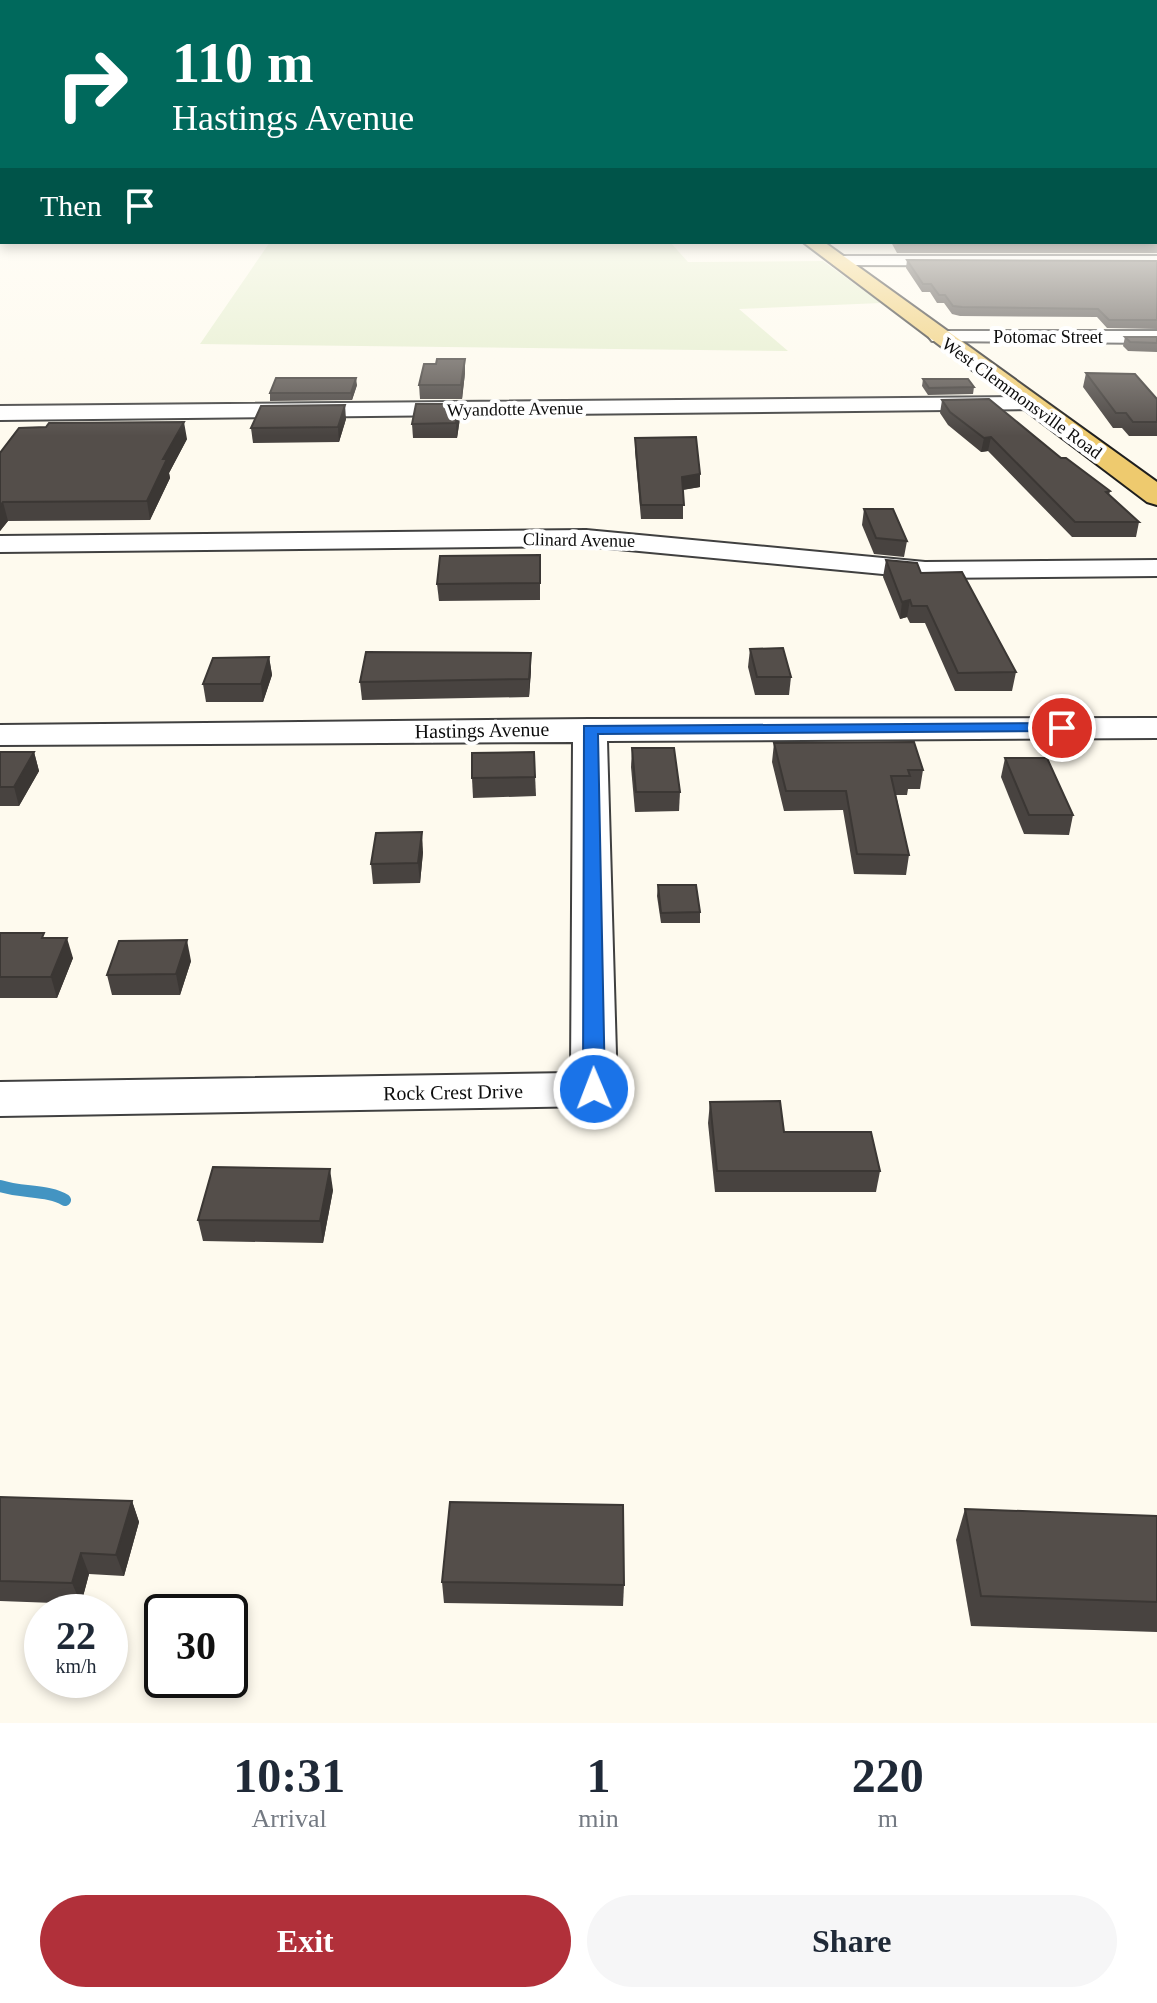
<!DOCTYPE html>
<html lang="en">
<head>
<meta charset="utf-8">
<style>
	:root { --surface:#fff; --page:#f6f6f7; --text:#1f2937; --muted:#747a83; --accent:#b1303a }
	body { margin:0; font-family:"Times New Roman",serif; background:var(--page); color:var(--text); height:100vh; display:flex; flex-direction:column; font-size:30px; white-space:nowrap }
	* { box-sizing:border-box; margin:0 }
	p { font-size:26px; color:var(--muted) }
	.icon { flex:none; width:44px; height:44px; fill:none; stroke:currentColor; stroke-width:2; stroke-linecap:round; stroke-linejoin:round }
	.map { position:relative; height:1723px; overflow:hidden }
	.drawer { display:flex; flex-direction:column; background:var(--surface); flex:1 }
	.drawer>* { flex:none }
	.banner { position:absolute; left:0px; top:0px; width:1158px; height:244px; box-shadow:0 4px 12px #0003; background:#00695c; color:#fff; overflow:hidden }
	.speed { position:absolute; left:24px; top:1594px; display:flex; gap:16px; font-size:40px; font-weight:700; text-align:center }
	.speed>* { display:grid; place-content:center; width:104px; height:104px; border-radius:50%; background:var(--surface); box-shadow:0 4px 12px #0003; line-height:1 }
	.speed small { font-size:20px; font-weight:400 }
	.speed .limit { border:4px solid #111; border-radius:12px; background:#fff; color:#111 }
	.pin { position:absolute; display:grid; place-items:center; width:68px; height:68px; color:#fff; margin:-34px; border:4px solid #fff; border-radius:50%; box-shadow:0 2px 8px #0007 }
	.me { position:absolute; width:88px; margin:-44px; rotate:359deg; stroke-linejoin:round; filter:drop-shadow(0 0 6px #0008) }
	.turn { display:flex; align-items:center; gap:28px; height:168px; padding:0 40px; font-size:36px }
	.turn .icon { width:104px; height:104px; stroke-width:2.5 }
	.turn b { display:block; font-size:56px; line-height:68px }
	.then { display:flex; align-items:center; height:76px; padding:0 40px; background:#0003; gap:16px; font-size:30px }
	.eta { display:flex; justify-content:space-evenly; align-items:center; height:136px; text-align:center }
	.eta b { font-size:48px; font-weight:700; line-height:56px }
	.cta { display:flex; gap:16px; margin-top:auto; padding:16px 40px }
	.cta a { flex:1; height:92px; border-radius:48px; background:var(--accent); color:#fff; font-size:32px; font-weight:700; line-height:92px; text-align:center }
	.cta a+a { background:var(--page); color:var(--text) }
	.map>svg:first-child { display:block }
	.pitch { fill:#e3edcb }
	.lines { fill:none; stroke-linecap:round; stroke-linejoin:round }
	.stream { stroke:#4394c2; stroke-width:12 }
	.minor-casing { stroke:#404040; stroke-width:4 }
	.major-casing { stroke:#1e1e1e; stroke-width:4 }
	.minor { fill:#fff; fill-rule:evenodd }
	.major { fill:#eeca6e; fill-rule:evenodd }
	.wall { fill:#484340 }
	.shaded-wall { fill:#3b3734 }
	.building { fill:#544e4a; stroke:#3b3734; stroke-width:2 }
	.route { fill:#1a73e8; stroke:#114b97; stroke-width:2 }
	.labels { text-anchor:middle; stroke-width:8; stroke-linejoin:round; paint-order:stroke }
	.far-street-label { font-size:18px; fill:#0d0d0d; stroke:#fff }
	.street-label { font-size:20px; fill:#0d0d0d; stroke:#fff }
</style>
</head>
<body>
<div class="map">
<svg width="1157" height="1723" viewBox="0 0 1157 1723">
	<rect width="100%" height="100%" fill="#fefaee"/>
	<path class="pitch" d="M270 242H670L688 262 823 261 881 303 739 309 788 351 200 344Z"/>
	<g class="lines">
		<path class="stream" d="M0 1186C21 1193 50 1190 65 1200"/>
		<g class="minor-casing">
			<g id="minor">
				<path d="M840 256H1157V266L834 265 831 261 834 257Z"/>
				<path d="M939 331H1157V343L932 341 929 337Z"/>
				<path d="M1030 397 1038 399 1041 404 1038 409 0 420V406Z"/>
				<path d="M586 530 925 562 1157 560V576L925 578 586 546 0 552V536Z"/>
				<path d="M1157 718V738L607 741 617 1089 610 1101 594 1106 0 1116V1082L571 1073 573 742 0 745V725L590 719Z"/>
			</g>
		</g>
		<g class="major-casing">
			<path id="major" d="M803 242H824L1157 482V505L1147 502Z"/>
		</g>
		<use href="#minor" class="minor"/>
		<use href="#major" class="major"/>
	</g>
	<g class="wall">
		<path d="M1157 195V253H897L891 242H1156Z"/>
		<path d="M907 260 1157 261V329L1107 328 1097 317 960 316 952 314 944 303H937L930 292H922L906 268Z"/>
		<path d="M1125 337H1157V352L1128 351 1123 346Z"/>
		<path d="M465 359V373L462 399H420L419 385 436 364Z"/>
		<path d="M1086 373 1157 399V436H1129L1122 428H1113L1083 387Z"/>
		<path d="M923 379 974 387 973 394 928 395 922 386Z"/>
		<path d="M357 385 352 400 270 401V393Z"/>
		<path d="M942 400 1061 458 1110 491 1109 495 1139 522 1136 537H1072L988 451 981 452 948 425 940 413Z"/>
		<path d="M459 404 460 418 457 438H413L412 424Z"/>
		<path d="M346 419 339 442 253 443 251 428Z"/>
		<path d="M635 438 700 487 683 490V519H641L635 451Z"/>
		<path d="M187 439 169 473 170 478 150 520 8 521 0 531V453Z"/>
		<path d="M864 509 907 541 904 557 874 554 862 525Z"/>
		<path d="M540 555V600L439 601 437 584Z"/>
		<path d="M886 560 921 573 1016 672 1012 691H955L925 623H910L907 617 900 619 883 577Z"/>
		<path d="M750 649 791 677 789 695H755L748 667Z"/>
		<path d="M531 653V670L529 697 362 700 360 682Z"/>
		<path d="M269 657 272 675 263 702H206L203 684Z"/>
		<path d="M774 743 923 770 920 789H908L907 795H896L909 855 906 875 854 874 843 810 784 811 772 762Z"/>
		<path d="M632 748 680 792 679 811 635 812 631 767Z"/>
		<path d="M0 752H34L39 771 19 806H0Z"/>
		<path d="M534 752 536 796 473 798 472 778Z"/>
		<path d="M1005 758 1073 815 1069 835 1024 834 1001 777Z"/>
		<path d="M423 852 420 883 373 884 371 864Z"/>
		<path d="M658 885 700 912V923H661L657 896Z"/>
		<path d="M0 933 45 938 73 958 57 998H0Z"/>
		<path d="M191 961 180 995H112L107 975Z"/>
		<path d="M710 1102 880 1171 876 1192H715L708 1123Z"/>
		<path d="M333 1190 323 1243 203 1241 198 1220Z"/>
		<path d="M0 1497 132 1501 139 1522 124 1576 89 1574 81 1604 0 1601Z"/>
		<path d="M965 1509 1157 1516V1632L971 1626 956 1540Z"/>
		<path d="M442 1582 624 1585 623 1606 444 1603Z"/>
	</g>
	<g class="shaded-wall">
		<path d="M465 359V373L462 399 461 385Z"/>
		<path d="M356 378 357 385 352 400 351 393Z"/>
		<path d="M459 404 460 418 457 438 456 423Z"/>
		<path d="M345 405 346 419 339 442 338 427Z"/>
		<path d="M184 422 187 439 169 473 170 478 150 520 147 501 163 459Z"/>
		<path d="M991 437 988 451 981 452 984 438Z"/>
		<path d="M700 474V487L681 490 682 477Z"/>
		<path d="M3 502 8 521 0 531V506Z"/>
		<path d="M910 600 907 617 900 619 902 602Z"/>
		<path d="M531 653V670L529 697V679Z"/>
		<path d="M269 657 272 675 263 702 261 684Z"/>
		<path d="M34 752 39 771 19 806 14 787Z"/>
		<path d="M422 832 423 852 420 883 418 863Z"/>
		<path d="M67 938 73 958 57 998 51 977Z"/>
		<path d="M187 940 191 961 180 995 176 974Z"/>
		<path d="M330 1169 333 1190 323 1243 320 1221Z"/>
		<path d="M132 1501 139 1522 124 1576 116 1555Z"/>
		<path d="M81 1553 89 1574 81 1604 72 1583Z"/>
	</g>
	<g class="building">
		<path d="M1156 195 1157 245H898L896 242H1156Z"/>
		<path d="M907 260 1157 261V320H1109L1098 309 962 307 953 306 945 295H939L931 284H923Z"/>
		<path d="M1125 337H1157V343L1130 342Z"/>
		<path d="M437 359H465L461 385H419L424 364H436Z"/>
		<path d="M1086 373 1135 374 1157 399V422H1133L1126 413H1116Z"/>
		<path d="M276 378H356L351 393H270Z"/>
		<path d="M923 379H968L974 387 929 388Z"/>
		<path d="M989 399 1061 458H1066L1110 491 1106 492 1139 522H1075L991 437 984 438 950 412 942 400Z"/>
		<path d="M416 404H459L456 423 412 424Z"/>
		<path d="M345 405 338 427 251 428 261 406Z"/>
		<path d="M184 422 163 459H167L147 501 3 502 0 506V453L19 428 46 427 49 423Z"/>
		<path d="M696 437 700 474 682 477 684 505H641L635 438Z"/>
		<path d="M864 509H893L907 541 876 538Z"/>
		<path d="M540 555V583L437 584 440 556Z"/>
		<path d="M886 560 917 563 921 573 962 572 1016 672 958 673 927 606H912L910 600 902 602Z"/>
		<path d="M783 648 791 677H757L750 649Z"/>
		<path d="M366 652 531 653 529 679 360 682Z"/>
		<path d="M269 657 261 684H203L213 658Z"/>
		<path d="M914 742 923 770H908L910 776H891L909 855 857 854 846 791H786L774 743Z"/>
		<path d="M632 748H674L680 792H636Z"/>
		<path d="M0 752H34L14 787H0Z"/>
		<path d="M534 752 535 777 472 778V753Z"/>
		<path d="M1005 758H1047L1073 815H1029Z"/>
		<path d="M422 832 418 863 371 864 376 833Z"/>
		<path d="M658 885H696L700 912 661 913Z"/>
		<path d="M0 933H44L42 938H67L51 977H0Z"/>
		<path d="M187 940 176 974 107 975 119 941Z"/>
		<path d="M780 1101 784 1132H871L880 1171H717L710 1102Z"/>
		<path d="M213 1167 330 1169 320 1221 198 1220Z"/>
		<path d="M0 1497 132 1501 116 1555 81 1553 72 1583 0 1581Z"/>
		<path d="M450 1502 623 1505 624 1585 442 1582Z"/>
		<path d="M965 1509 1157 1516V1602L981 1596Z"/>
	</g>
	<linearGradient id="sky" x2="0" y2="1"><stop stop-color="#94c4ec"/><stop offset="0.45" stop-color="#fffdf7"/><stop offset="1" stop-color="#fffdf7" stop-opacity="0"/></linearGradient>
	<rect width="1157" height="436" fill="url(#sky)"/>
	<path class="route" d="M1062 723 1068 725V731L598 734 605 1089 602 1095H586L583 1089 584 726Z"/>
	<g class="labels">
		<g class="far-street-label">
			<text x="1048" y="343">Potomac Street</text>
			<text transform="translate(1022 398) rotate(36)" y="6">West Clemmonsville Road</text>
			<text transform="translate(515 409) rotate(-1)" y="6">Wyandotte Avenue</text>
			<text transform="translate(579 540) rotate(1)" y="6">Clinard Avenue</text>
		</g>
		<g class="street-label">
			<text transform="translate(482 730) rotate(-1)" y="7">Hastings Avenue</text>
			<text transform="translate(453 1092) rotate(-1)" y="7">Rock Crest Drive</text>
		</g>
	</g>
</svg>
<div class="speed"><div>22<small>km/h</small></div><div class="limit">30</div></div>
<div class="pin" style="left:1062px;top:728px;background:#d93025"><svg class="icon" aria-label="arrive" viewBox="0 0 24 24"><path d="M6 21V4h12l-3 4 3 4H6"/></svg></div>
<svg class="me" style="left:594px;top:1089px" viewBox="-20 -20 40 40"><circle r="17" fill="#1a73e8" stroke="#fff" stroke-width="3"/><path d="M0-11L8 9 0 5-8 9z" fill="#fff"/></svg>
<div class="banner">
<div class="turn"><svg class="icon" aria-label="right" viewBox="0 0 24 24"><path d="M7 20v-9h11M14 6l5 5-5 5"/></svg><div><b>110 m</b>Hastings Avenue</div></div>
<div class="then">Then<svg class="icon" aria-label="arrive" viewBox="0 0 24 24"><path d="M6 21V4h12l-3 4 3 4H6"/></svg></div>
</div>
</div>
<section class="drawer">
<div class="eta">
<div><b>10:31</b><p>Arrival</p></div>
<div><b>1</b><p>min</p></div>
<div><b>220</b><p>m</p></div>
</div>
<div class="cta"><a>Exit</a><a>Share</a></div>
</section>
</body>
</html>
